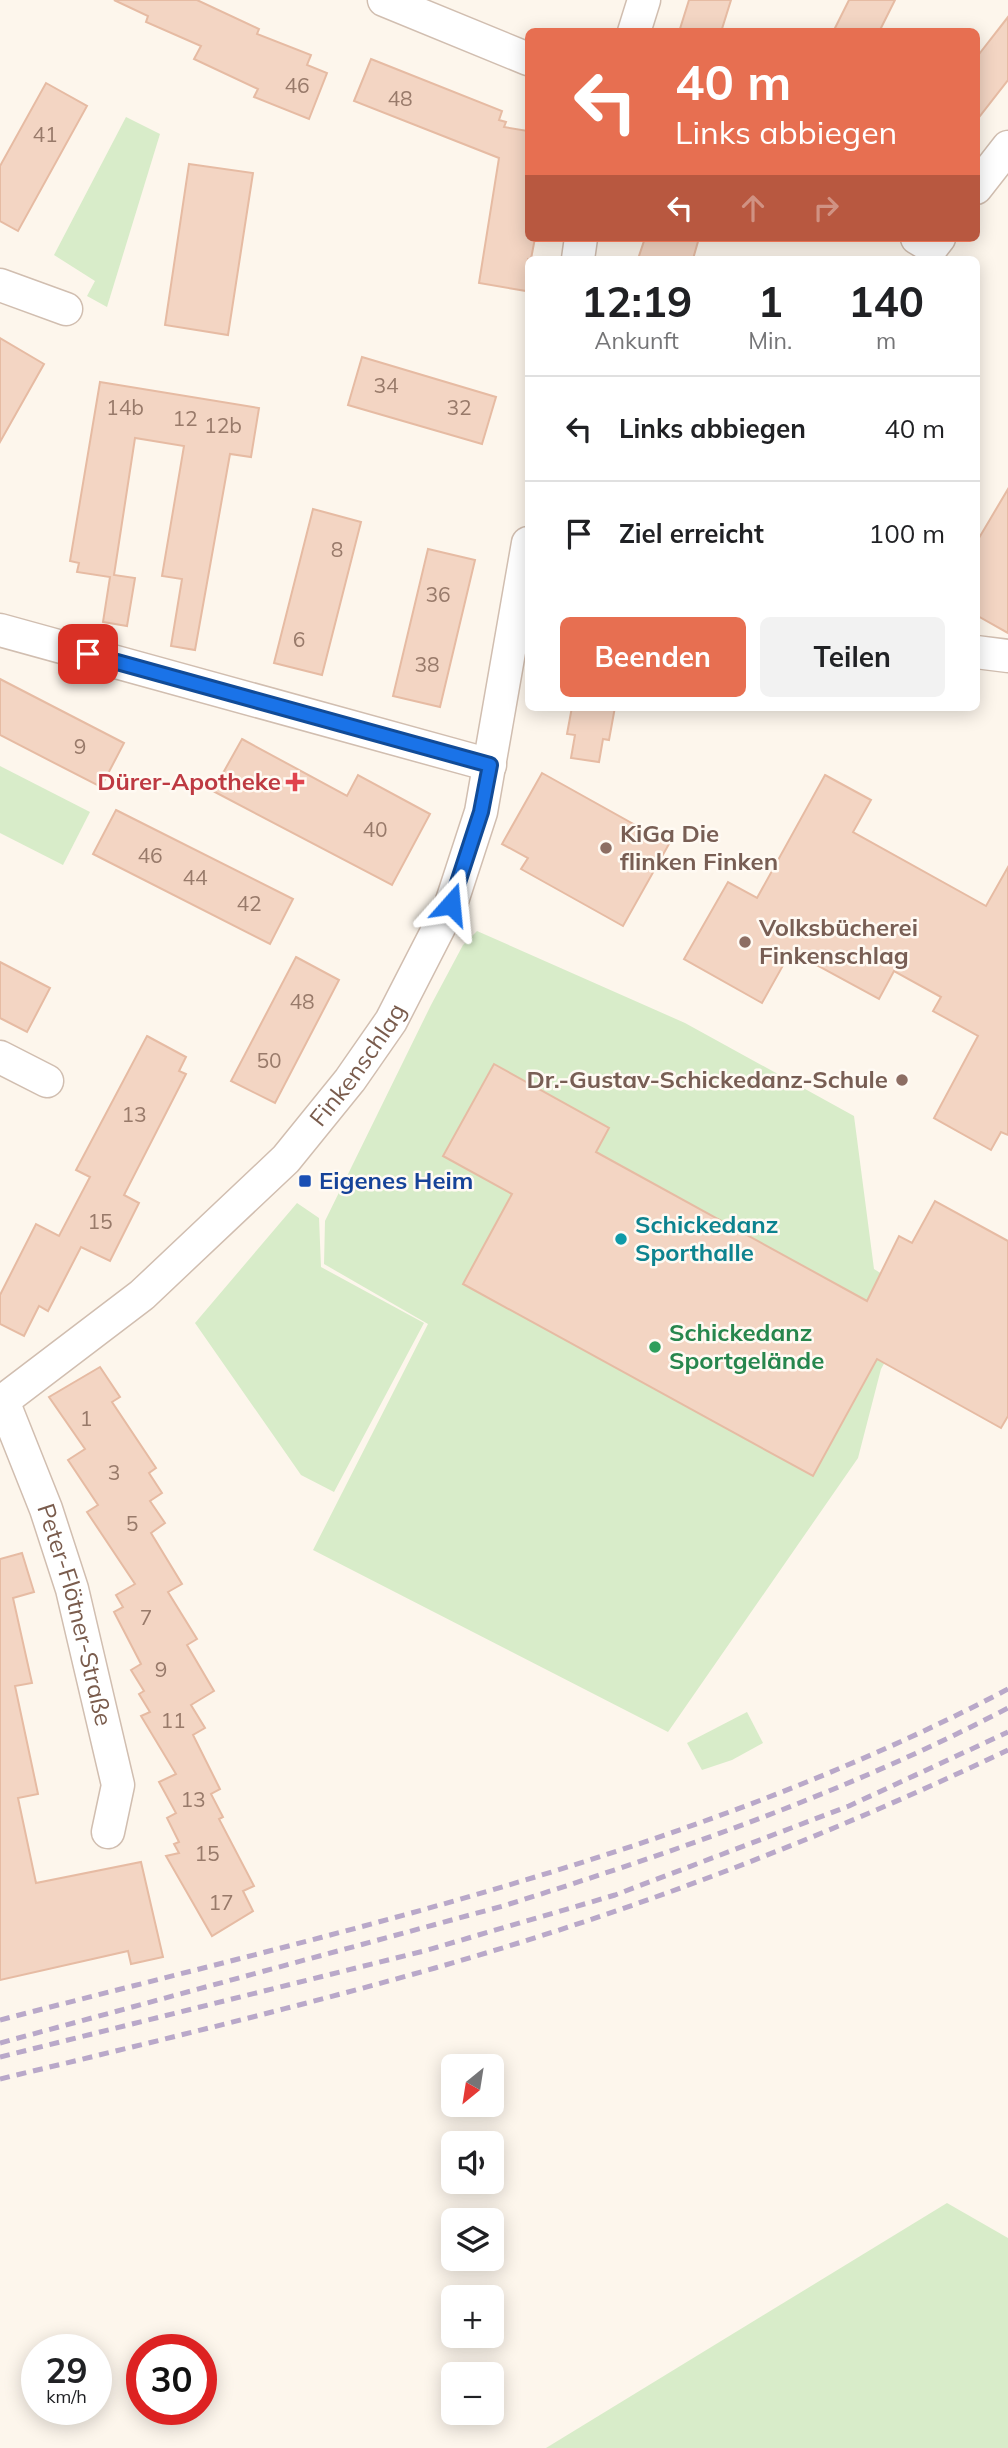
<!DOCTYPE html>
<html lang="de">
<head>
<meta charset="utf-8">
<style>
	:root { --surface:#fff; --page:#f2f2f2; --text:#202124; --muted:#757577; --line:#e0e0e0; --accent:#e76f51 }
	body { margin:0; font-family:Mulish,sans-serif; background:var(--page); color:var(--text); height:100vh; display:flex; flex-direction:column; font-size:26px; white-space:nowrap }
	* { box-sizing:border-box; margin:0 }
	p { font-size:23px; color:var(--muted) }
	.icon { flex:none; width:38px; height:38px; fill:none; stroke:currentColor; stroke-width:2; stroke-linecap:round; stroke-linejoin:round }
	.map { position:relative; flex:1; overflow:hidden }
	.panel { position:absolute; left:525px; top:256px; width:455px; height:455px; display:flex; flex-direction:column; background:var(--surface); border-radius:10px; box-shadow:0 4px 18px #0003 }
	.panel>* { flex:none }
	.banner { position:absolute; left:525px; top:28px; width:455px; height:214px; border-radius:10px; box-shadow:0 4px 18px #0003; background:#e76f51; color:#fff; overflow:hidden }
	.needle { width:46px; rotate:210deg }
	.fabs { position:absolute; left:441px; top:2054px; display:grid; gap:14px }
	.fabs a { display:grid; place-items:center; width:63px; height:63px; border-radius:10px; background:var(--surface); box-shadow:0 4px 18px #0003; font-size:35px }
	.speed { position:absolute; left:21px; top:2334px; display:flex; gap:14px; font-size:35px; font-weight:700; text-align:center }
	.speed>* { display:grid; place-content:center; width:91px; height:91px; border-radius:50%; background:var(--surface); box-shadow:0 4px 18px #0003; line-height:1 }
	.speed small { font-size:18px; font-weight:400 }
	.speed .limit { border:10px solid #d22; background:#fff; color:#111 }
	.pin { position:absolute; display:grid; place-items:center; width:60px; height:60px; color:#fff; margin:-30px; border-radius:14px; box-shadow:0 4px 10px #0006 }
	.me { position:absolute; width:77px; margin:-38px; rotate:18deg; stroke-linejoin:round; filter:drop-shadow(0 0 5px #0008) }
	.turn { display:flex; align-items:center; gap:24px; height:147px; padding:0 35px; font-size:32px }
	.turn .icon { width:91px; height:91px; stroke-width:2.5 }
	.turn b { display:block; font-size:49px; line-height:60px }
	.lanes { display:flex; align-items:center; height:66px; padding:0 35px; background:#0003; justify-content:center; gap:35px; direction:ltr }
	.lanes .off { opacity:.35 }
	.eta { display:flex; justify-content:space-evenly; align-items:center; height:119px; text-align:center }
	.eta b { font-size:42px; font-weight:700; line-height:49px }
	.action { display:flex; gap:14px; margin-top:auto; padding:14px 35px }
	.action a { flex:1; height:80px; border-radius:10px; background:var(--accent); color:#fff; font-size:28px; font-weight:700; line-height:80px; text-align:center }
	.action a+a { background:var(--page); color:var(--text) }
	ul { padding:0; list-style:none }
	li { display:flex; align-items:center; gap:21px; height:105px; padding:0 35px; border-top:2px solid var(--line) }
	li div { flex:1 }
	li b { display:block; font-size:26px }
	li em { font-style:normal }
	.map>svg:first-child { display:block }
	.green { fill:#d8ecc9 }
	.building { fill:#f3d5c3; stroke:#e6bba3; stroke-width:2 }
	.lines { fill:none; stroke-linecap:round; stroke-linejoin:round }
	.minor-casing { stroke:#d1beb0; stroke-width:35 }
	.minor { stroke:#fff; stroke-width:32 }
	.rail { stroke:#b9a8c9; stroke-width:5; stroke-dasharray:10 7; stroke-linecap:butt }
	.route-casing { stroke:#114b97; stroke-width:18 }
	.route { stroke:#1a73e8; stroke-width:12 }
	.health-dot { fill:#e0444e; stroke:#fffaf3; stroke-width:2.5 }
	.education-dot { fill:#8d6e63; stroke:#fffaf3; stroke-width:2.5 }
	.transit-dot { fill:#1a4fb4; stroke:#fffaf3; stroke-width:2.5 }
	.culture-dot { fill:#0f9aa8; stroke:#fffaf3; stroke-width:2.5 }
	.leisure-dot { fill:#2e9e5b; stroke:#fffaf3; stroke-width:2.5 }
	.labels { text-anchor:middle; stroke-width:5; stroke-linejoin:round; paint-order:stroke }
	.number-label { font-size:21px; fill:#987a6a }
	.health-label { font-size:24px; font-weight:bold; fill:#be3a42; stroke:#fffaf3; text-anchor:end }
	.education-label { font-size:24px; font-weight:bold; fill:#785e54; stroke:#fffaf3; text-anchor:start }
	.street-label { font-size:24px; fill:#7a5c4d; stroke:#fffaf3 }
	.transit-label { font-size:24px; font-weight:bold; fill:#164399; stroke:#fffaf3; text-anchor:start }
	.culture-label { font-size:24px; font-weight:bold; fill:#0d838f; stroke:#fffaf3; text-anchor:start }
	.leisure-label { font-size:24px; font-weight:bold; fill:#27864d; stroke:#fffaf3; text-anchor:start }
</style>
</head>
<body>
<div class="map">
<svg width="1008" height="2448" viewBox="0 0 1008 2448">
	<rect width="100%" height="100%" fill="#fdf6ec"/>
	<g class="green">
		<path d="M126 117 160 134 107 307 87 296 95 281 54 255Z"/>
		<path d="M0 766 90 812 63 865 0 833Z"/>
		<path d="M477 931 685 1023 854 1116 874 1269 921 1298 881 1369 858 1458 668 1732 313 1550 428 1324 324 1264 325 1221 431 1005 463 945Z"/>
		<path d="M297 1203 319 1218 321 1267 424 1323 334 1492 301 1475 195 1323Z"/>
		<path d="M747 1712 763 1743 732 1760 702 1770 687 1743Z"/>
		<path d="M947 2203 1008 2238V2448H546Z"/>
	</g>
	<g class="building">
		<path d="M114 0H197L259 29 257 34 311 55 307 65 327 73 309 119 254 97 258 89 194 59 201 46 146 22 148 16Z"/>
		<path d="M689 0H731L721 32H679Z"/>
		<path d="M849 0H895L879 32H833Z"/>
		<path d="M1008 17V80L976 121V58Z"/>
		<path d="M371 59 502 111 499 120 506 122 504 127 528 131V238H535L531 259H528L526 291 479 283 499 158 354 101Z"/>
		<path d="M46 83 87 106 18 231 0 221V166Z"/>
		<path d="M189 164 253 173 228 335 165 325Z"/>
		<path d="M645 238H699L693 259H638Z"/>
		<path d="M0 338 44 364 0 442Z"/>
		<path d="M362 357 496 397 482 444 348 405Z"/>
		<path d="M100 382 259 408 251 457 230 454 195 650 171 646 182 579 162 576 184 446 135 438 114 575 135 578 127 626 103 622 110 577 77 572 79 563 70 561Z"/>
		<path d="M1008 489V633L976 615V543Z"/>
		<path d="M313 509 361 522 322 675 274 663Z"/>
		<path d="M428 549 475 560 440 707 393 696Z"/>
		<path d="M0 679 124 743 101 787 0 735Z"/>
		<path d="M572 707H615L609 740 603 739 599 762 571 758 575 735 567 734Z"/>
		<path d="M242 739 347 796 358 775 430 814 392 885 213 791Z"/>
		<path d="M542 773 669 844 623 926 521 869 528 858 502 844Z"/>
		<path d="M825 775 871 800 853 832 986 906 1008 867V1135L1001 1132 991 1150 934 1118 978 1036 933 1011 941 997 894 971 879 999 791 951 762 1003 684 959 728 882 757 898Z"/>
		<path d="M116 810 293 899 270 944 93 854Z"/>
		<path d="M296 957 339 980 275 1103 231 1081Z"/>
		<path d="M0 962 50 988 27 1032 0 1018Z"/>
		<path d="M147 1036 186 1057 179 1071 186 1074 124 1195 139 1203 110 1261 81 1247 48 1311 39 1306 24 1336 0 1324V1295L36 1224 59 1236 90 1177 76 1170Z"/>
		<path d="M494 1064 609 1128 596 1152 867 1301 899 1236 912 1243 935 1201 1008 1241V1416L1001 1428 877 1359 813 1476 463 1284 512 1194 443 1156Z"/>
		<path d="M100 1367 120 1397 112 1402 156 1468 149 1473 162 1493 150 1501 165 1523 151 1533 182 1584 168 1592 197 1639 187 1645 214 1691 191 1705 205 1728 193 1735 220 1789 211 1794 223 1817 219 1819 254 1886 243 1891 253 1911 212 1936 166 1856 179 1853 174 1844 179 1842 167 1818 176 1813 159 1782 176 1774 141 1716 150 1712 139 1694 144 1691 131 1670 141 1664 114 1612 123 1607 116 1595 135 1584 87 1512 98 1505 68 1460 85 1449 49 1397Z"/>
		<path d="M22 1553 34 1592 13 1598 32 1683 15 1686 38 1794 18 1798 36 1883 141 1862 163 1957 131 1964 128 1951 0 1980V1559Z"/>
	</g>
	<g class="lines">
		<g class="minor-casing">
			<g id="minor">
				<path d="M384 0 528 59"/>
				<path d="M634 32 644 0"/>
				<path d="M976 188 1008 147"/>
				<path d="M917 238 932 247 939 238"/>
				<path d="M578 259 581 238"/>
				<path d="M0 285 66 309"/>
				<path d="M0 630 490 765"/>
				<path d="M976 652 1008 656"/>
				<path d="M0 1057 47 1081"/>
				<path id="s1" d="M3 1401 46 1509 72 1589 118 1785 108 1832"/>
				<path id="s2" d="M0 1403 142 1295 286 1159 350 1080 391 1021 451 904 481 812 528 543"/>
			</g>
		</g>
		<use href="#minor" class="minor"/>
		<g class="rail">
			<path d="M0 2020C342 1931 693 1855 1008 1689"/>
			<path d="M0 2043 503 1906C675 1852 848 1792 1008 1708"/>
			<path d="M0 2057 424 1951 615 1895 849 1806 1008 1732"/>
			<path d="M0 2079C145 2044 291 2009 435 1968 631 1912 824 1838 1008 1750"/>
		</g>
	</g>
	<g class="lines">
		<g class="route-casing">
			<path id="route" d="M88 654 490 765 481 812 451 904"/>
		</g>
		<use href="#route" class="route"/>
	</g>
	<path class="health-dot" d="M291.5 771.5h7v7h7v7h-7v7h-7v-7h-7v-7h7z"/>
	<g class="education-dot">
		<circle cx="606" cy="848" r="7"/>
		<circle cx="745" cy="942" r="7"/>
		<circle cx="902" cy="1080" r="7"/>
	</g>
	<rect class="transit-dot" x="298" y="1174" width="14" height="14" rx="3.5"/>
	<circle class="culture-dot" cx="621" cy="1239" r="7"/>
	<circle class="leisure-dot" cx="655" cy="1347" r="7"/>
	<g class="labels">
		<g class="number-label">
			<text x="297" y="93">46</text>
			<text x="400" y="106">48</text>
			<text x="45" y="142">41</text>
			<text x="386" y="393">34</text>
			<text x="125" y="415">14b</text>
			<text x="459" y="415">32</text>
			<text x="185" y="426">12</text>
			<text x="223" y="433">12b</text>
			<text x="337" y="557">8</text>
			<text x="438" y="602">36</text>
			<text x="299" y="647">6</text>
			<text x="427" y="672">38</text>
			<text x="80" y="754">9</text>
			<text x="375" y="837">40</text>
			<text x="150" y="863">46</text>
			<text x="195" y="885">44</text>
			<text x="249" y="911">42</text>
			<text x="302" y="1009">48</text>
			<text x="269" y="1068">50</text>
			<text x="134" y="1122">13</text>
			<text x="100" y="1229">15</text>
			<text x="86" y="1426">1</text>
			<text x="114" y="1480">3</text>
			<text x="132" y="1531">5</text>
			<text x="146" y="1625">7</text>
			<text x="161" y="1677">9</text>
			<text x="173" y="1728">11</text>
			<text x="193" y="1807">13</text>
			<text x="207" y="1861">15</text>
			<text x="221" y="1910">17</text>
		</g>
		<g class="health-label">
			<text x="281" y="790">Dürer-Apotheke</text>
		</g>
		<g class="education-label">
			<text x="620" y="842">KiGa Die<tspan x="620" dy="28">flinken Finken</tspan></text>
			<text x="759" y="936">Volksbücherei<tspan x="759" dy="28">Finkenschlag</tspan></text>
			<text x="888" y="1088" text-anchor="end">Dr.-Gustav-Schickedanz-Schule</text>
		</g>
		<g class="street-label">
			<text dy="8" stroke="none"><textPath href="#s2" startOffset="495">Finkenschlag</textPath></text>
			<text dy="8" stroke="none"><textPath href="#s1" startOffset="226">Peter-Flötner-Straße</textPath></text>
		</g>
		<g class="transit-label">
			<text x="319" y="1189">Eigenes Heim</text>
		</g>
		<g class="culture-label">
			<text x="635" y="1233">Schickedanz<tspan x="635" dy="28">Sporthalle</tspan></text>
		</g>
		<g class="leisure-label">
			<text x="669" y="1341">Schickedanz<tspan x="669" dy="28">Sportgelände</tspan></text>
		</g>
	</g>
</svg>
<div class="fabs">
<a><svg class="needle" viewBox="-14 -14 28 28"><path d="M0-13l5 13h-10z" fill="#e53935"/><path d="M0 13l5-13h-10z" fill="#757577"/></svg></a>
<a><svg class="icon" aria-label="sound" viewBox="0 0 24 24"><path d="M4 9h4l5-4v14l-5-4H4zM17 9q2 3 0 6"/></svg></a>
<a><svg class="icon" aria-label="layers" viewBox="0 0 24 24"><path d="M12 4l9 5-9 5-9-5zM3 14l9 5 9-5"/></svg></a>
<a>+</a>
<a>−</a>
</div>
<div class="speed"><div>29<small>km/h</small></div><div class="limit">30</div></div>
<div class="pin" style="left:88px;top:654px;background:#d93025"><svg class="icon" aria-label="arrive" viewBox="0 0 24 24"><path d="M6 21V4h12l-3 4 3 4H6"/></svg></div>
<svg class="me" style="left:451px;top:904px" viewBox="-20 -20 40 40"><path d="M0-17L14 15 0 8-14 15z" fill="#1a73e8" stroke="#fff" stroke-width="4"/></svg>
<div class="banner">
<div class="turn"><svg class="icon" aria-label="left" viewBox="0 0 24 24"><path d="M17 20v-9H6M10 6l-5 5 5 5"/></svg><div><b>40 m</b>Links abbiegen</div></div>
<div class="lanes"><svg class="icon" aria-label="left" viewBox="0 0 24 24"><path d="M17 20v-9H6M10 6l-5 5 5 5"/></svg><svg class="icon off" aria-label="ahead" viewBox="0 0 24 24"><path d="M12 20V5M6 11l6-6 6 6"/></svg><svg class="icon off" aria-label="right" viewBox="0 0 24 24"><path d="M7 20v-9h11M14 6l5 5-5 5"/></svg></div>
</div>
<section class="panel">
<div class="eta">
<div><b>12:19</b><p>Ankunft</p></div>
<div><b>1</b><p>Min.</p></div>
<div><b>140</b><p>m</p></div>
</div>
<ul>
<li><svg class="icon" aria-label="left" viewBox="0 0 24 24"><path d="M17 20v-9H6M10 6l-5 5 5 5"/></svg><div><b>Links abbiegen</b></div><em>40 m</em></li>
<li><svg class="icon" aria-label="arrive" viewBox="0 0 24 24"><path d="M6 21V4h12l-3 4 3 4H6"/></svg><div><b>Ziel erreicht</b></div><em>100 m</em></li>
</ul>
<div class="action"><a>Beenden</a><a>Teilen</a></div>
</section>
</div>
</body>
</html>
